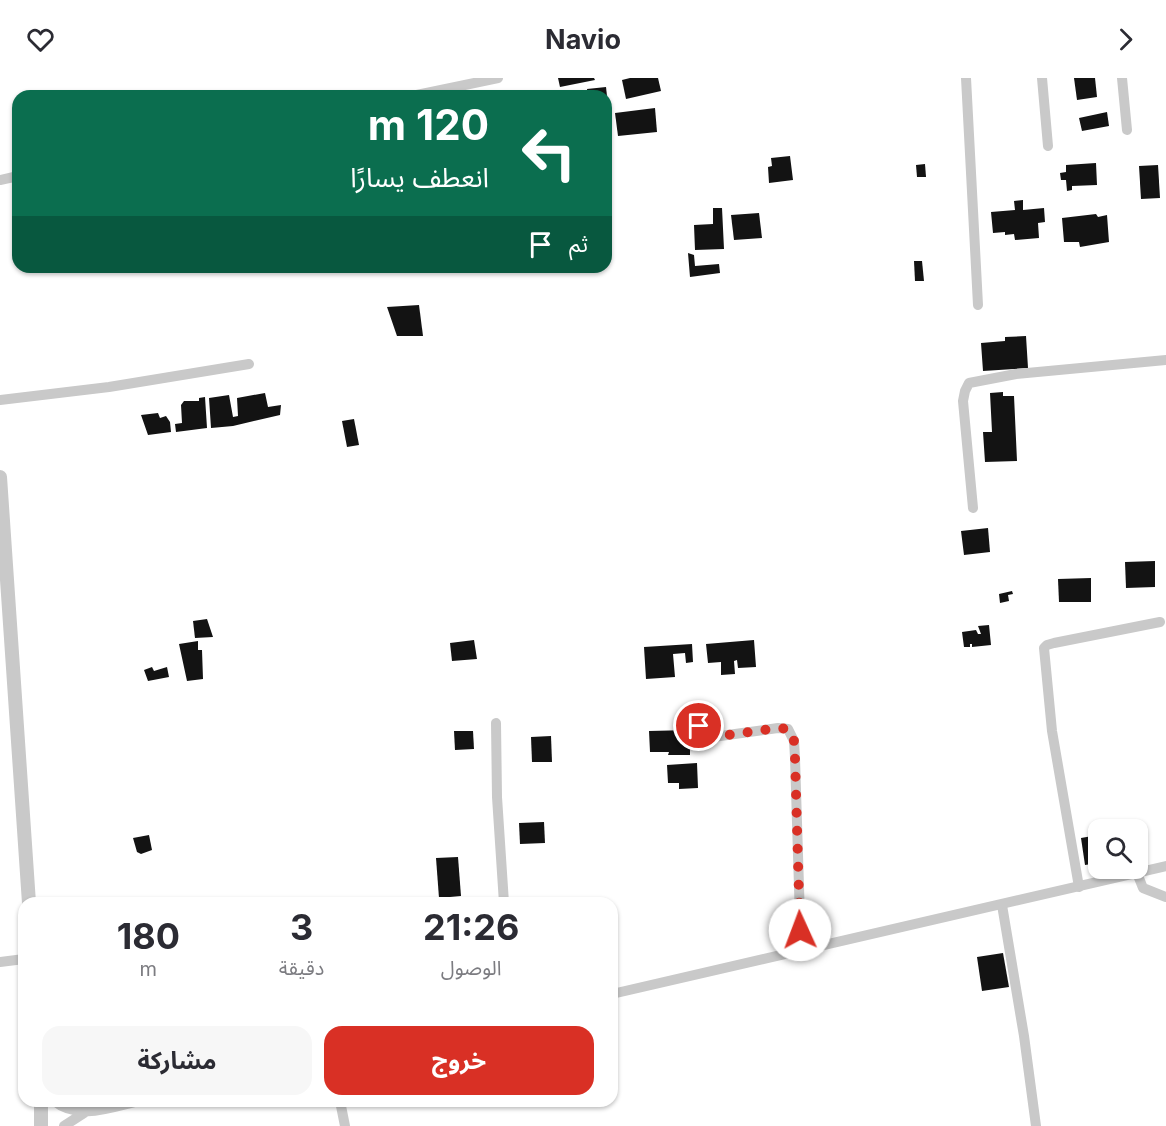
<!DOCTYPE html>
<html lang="ar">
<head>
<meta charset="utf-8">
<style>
	:root { --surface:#fff; --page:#f7f7f7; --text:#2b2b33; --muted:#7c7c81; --accent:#d93025 }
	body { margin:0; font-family:Inter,"Noto Sans Arabic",sans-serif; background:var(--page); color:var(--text); direction:rtl; height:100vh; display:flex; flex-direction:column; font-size:22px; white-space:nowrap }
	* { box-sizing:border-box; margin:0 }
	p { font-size:20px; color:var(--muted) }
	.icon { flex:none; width:33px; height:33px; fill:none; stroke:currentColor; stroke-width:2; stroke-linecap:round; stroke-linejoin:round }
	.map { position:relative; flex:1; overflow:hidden; direction:ltr }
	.side { position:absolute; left:18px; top:819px; width:600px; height:210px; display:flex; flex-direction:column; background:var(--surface); border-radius:18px; box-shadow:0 2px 4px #0004; direction:rtl }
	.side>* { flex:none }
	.top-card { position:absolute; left:12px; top:12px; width:600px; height:183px; border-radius:18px; box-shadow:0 2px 4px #0004; direction:rtl; background:#0b6e4f; color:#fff; overflow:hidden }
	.controls { position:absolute; left:1088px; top:741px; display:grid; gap:12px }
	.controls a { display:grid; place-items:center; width:60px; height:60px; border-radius:12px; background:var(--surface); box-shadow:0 2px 4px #0004; font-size:30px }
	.pin { position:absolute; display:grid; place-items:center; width:51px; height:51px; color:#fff; margin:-26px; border:3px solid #fff; border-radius:50%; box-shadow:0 2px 6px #0007 }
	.me { position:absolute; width:66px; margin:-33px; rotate:358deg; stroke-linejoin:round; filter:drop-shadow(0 0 4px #0008) }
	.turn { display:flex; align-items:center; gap:21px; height:126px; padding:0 24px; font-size:27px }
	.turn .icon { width:78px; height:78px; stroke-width:2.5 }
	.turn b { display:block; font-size:42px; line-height:51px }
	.then { display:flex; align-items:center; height:57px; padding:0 24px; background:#0003; gap:12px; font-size:22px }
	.eta { display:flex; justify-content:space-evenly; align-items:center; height:102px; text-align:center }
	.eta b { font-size:36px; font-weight:700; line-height:42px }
	.primary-button { display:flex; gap:12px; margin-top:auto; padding:12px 24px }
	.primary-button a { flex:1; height:69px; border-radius:18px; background:var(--accent); color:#fff; font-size:24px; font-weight:700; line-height:69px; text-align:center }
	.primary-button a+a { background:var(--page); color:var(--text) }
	header { display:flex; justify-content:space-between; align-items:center; height:78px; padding:0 24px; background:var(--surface); font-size:27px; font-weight:700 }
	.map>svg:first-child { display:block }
	.building { fill:#131313 }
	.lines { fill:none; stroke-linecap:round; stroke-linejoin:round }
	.minor { stroke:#c9c9c9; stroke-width:10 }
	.tertiary { stroke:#c9c9c9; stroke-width:14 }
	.route { stroke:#d93025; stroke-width:10; stroke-dasharray:0 18 }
</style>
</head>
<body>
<header><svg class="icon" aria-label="forward" viewBox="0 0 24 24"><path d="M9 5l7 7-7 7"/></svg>Navio<svg class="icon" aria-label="heart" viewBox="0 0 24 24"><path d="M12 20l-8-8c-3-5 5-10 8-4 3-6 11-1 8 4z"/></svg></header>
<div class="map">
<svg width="1166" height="1048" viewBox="0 0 1166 1048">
	<rect width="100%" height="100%" fill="#fff"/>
	<g class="building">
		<path d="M558 0H594L595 2 560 9Z"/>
		<path d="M630 0H658L661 13 626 21 622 2Z"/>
		<path d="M1074 0H1095L1097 19 1077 22Z"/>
		<path d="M606 9 607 18H588L587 11Z"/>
		<path d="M606 26H608L612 67 606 68Z"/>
		<path d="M655 30 657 54 618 58 615 35Z"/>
		<path d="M1107 34 1109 48 1082 53 1079 40Z"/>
		<path d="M790 78 793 102 769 105 768 89 772 88 771 80Z"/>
		<path d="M1096 85 1097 107 1072 108V112L1067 113 1066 102H1061L1060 95 1066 94V87Z"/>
		<path d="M925 86 926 99H917L916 87Z"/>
		<path d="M1158 87 1160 120 1141 121 1139 88Z"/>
		<path d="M1023 122V132L1044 130 1045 144 1038 145 1039 160 1015 162 1014 156 1005 157V154L993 155 991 134 1015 132 1014 123Z"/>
		<path d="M713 130H722L724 171 695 172 694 147 713 146Z"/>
		<path d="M759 135 762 160 734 162 731 137Z"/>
		<path d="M1096 136 1098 139 1107 137 1109 164 1080 169 1079 164H1064L1062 140Z"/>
		<path d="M688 175 694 177 695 188 719 186 720 195 690 199Z"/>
		<path d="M914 183H922L924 203H915Z"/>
		<path d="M419 227 423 258H397L387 229Z"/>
		<path d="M1026 258 1028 290 983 293 981 265 1005 263V259Z"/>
		<path d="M1003 314V318H1014L1017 383 985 384 983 354H992L990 315Z"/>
		<path d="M265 315 268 329 281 327 280 337 233 348 211 350 209 320 229 317 233 339 238 338 237 320Z"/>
		<path d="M205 319 207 350 176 354 175 346 182 345 181 327 184 323H199V320Z"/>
		<path d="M158 335 160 340 166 338 170 344 171 354 148 357 141 337Z"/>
		<path d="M354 341 359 367 347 369 342 343Z"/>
		<path d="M988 450 990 474 964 477 961 453Z"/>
		<path d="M1155 483V509L1126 510 1125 484Z"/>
		<path d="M1091 500V524H1059L1058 501Z"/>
		<path d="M1012 513 1013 516 1008 517 1009 523 1000 525 999 516Z"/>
		<path d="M207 541 213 559 195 560 193 543Z"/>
		<path d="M989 547 991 567 972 569V566H970V569H964L962 554 976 552 978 556H981L978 548Z"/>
		<path d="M474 562 477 581 452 583 450 565Z"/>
		<path d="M754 562 756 589 738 590 737 582 734 583 735 596 721 597V584L708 585 706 566Z"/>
		<path d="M198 563V572H202L203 601 187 603 179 566Z"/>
		<path d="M692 566 693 584 686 585 685 575 673 576 675 599 646 601 644 569Z"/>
		<path d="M152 589 154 593 167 589 169 599 148 603 144 592Z"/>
		<path d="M690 652V677H668L669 674H650L649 653Z"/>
		<path d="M454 653H473L474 671 455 672Z"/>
		<path d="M551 658 552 684H532L531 659Z"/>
		<path d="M697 685 698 710 679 711V705H668L667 687Z"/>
		<path d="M544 744 545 765 520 766 519 745Z"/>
		<path d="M149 757 152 772 141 776 137 774 133 760Z"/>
		<path d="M1098 757V785L1085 787 1081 760Z"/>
		<path d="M458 779 461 818 439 820 436 780Z"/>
		<path d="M1003 875 1009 909 982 913 977 879Z"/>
	</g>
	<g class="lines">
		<g class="minor">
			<path d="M966 0 978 227"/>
			<path d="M1042 0 1048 68"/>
			<path d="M1122 0 1127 52"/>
			<path d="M412 18 498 0"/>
			<path d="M0 102 18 98"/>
			<path d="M0 322 109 309 249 286"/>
			<path d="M973 430 963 323 965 313 969 305 1016 296 1166 282"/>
			<path d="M496 645 497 719 504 825"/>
			<path d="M699 648 705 657 713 659 778 650 788 651 794 663 795 680 801 873"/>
			<path d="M1137 795 1143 810 1166 819"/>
			<path d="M1079 809 1052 653 1044 570 1047 567 1054 565 1160 544"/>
			<path d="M1002 827 1024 958 1036 1048"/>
			<path d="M0 884 24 881"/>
			<path d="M612 916 1166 788"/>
			<path d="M54 1023C78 1043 112 1029 139 1023"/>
			<path d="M340 1023 345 1048"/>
			<path d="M64 1048 84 1035"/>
		</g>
		<g class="tertiary">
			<path d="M0 399 29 825"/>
			<path d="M41 1023V1048"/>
		</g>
	</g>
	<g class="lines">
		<path class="route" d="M699 648 705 657 713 659 778 650 788 651 794 663 795 680 800 852"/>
	</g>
</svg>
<div class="controls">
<a><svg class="icon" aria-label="search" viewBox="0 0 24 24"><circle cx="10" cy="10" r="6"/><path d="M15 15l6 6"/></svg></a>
</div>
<div class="pin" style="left:699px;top:648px;background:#d93025"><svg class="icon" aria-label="arrive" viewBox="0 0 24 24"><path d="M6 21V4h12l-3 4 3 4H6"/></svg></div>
<svg class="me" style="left:800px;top:852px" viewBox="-20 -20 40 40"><circle r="19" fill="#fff"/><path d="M0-13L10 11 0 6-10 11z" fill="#d93025"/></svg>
<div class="top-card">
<div class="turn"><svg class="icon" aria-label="left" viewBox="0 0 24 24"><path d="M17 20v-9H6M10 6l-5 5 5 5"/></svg><div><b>120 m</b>انعطف يسارًا</div></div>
<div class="then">ثم<svg class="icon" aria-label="arrive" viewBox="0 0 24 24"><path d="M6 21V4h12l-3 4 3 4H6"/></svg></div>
</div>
<section class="side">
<div class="eta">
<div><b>21:26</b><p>الوصول</p></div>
<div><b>3</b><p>دقيقة</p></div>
<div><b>180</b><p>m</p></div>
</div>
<div class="primary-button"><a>خروج</a><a>مشاركة</a></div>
</section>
</div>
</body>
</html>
